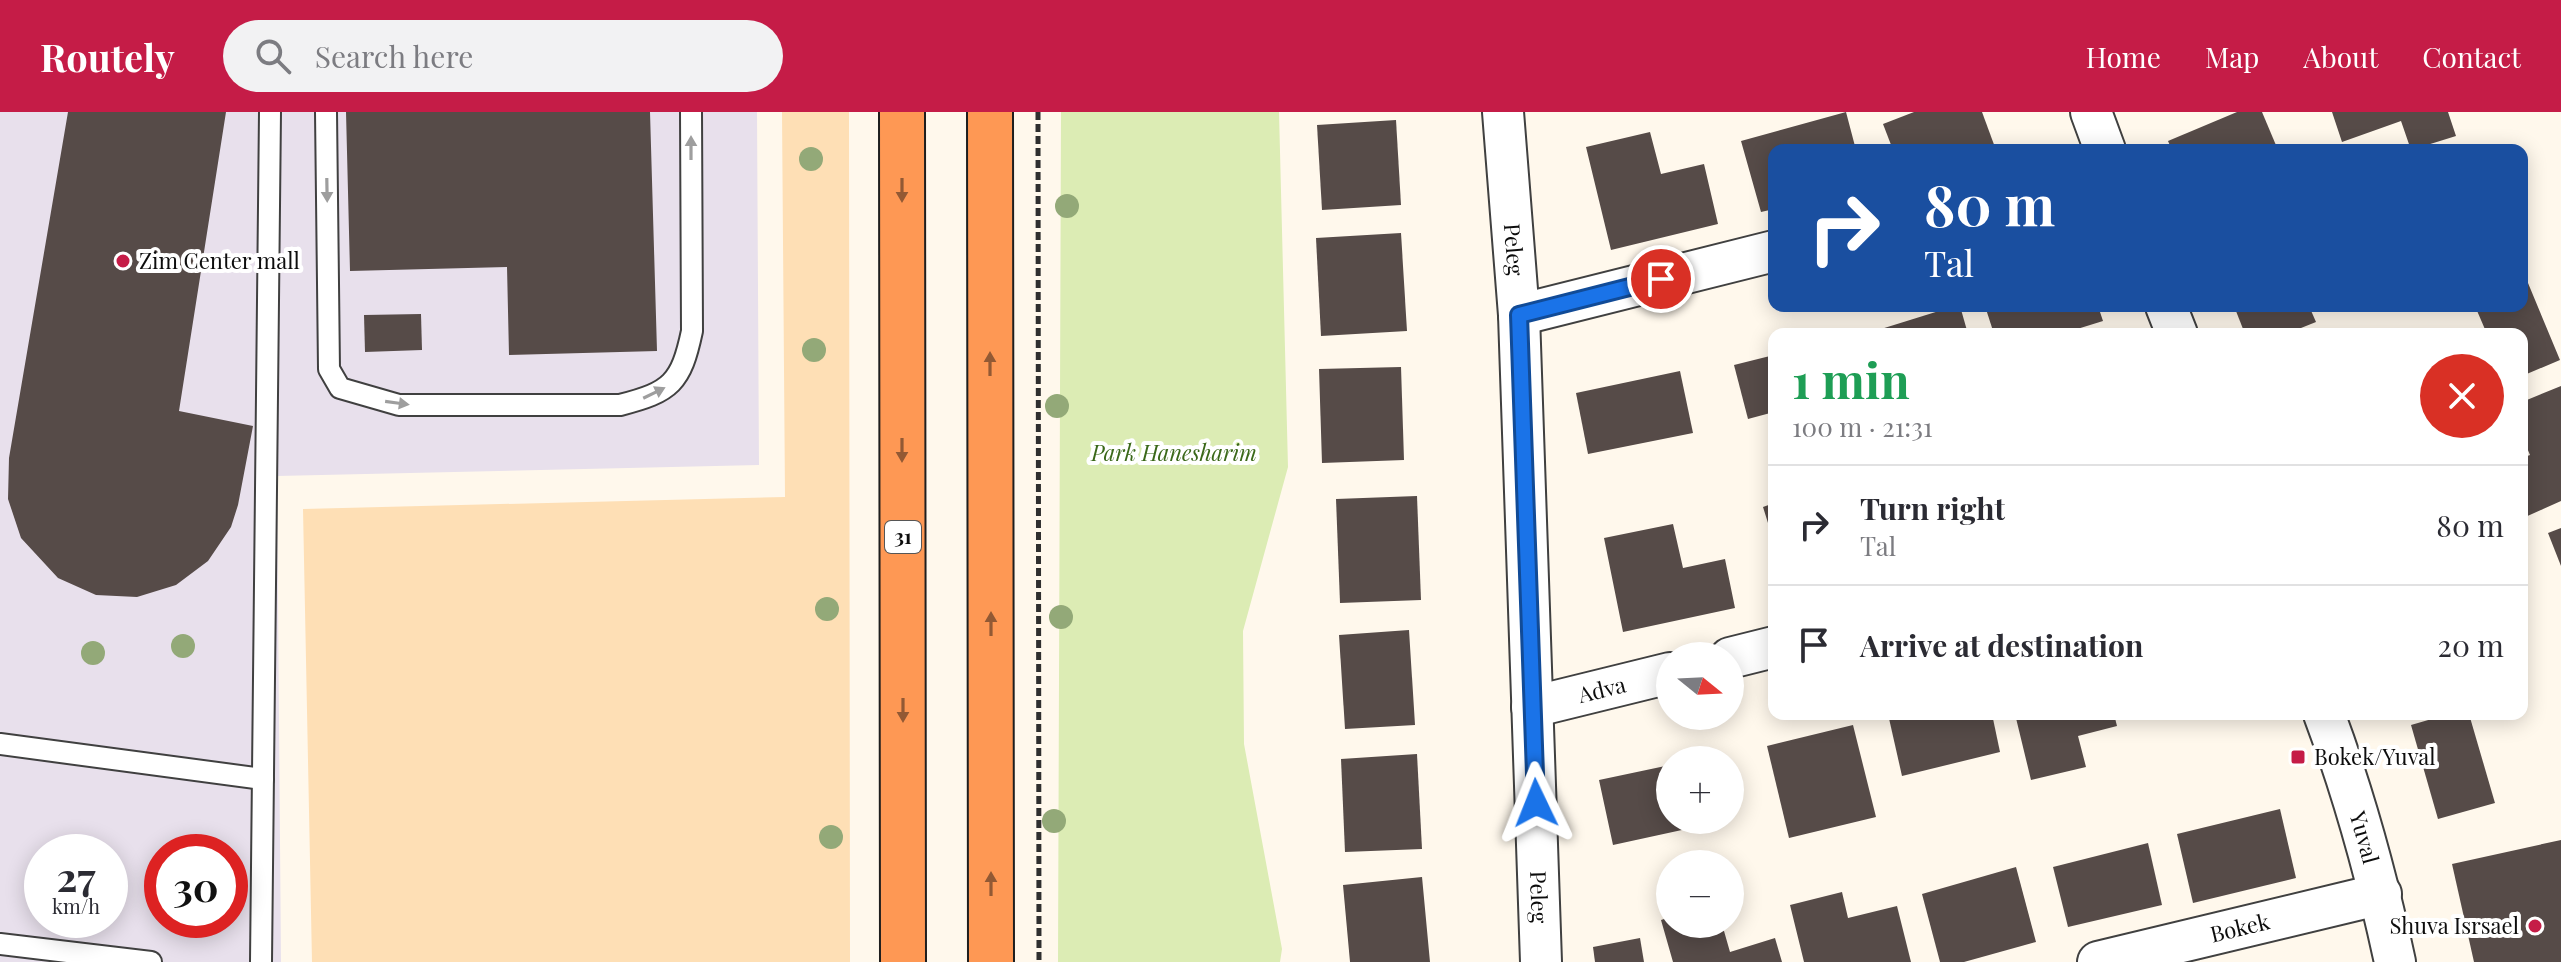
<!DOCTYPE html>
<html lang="en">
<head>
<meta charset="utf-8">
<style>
	:root { --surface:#fff; --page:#f2f2f3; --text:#2b2b33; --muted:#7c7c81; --line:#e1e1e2; --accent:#c51c47 }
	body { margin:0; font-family:"Playfair Display",serif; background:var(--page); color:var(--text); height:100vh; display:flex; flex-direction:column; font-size:30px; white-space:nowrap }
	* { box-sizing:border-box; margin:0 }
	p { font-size:26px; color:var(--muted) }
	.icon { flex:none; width:44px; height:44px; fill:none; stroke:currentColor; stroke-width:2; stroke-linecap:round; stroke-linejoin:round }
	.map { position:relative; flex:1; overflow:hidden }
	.sheet { position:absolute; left:1768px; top:216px; width:760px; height:392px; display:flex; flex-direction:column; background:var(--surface); border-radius:16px; box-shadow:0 4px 20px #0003 }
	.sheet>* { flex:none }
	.banner { position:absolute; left:1768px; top:32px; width:760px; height:168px; border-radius:16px; box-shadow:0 4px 20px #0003; background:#1a4fa0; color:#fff; overflow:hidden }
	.needle { width:52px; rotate:108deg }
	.tools { position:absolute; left:1656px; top:530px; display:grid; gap:16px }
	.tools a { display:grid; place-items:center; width:88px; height:88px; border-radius:50%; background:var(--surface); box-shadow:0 4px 20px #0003; font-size:40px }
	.speed { position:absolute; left:24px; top:722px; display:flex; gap:16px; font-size:40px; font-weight:700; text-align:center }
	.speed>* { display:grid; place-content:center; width:104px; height:104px; border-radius:50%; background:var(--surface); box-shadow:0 4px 20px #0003; line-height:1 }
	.speed small { font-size:20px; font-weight:400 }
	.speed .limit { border:12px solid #d22; background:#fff; color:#111 }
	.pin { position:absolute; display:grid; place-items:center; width:68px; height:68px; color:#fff; margin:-34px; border:4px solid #fff; border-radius:50%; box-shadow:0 2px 8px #0007 }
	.me { position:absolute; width:88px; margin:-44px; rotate:358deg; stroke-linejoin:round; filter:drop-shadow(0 0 6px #0008) }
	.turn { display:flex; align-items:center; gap:28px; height:168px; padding:0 24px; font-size:36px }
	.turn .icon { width:104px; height:104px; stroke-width:2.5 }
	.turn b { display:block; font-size:56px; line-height:68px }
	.round { display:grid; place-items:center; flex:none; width:84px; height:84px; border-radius:42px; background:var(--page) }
	.overview { display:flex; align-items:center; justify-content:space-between; height:136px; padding:0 24px }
	h1 { font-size:48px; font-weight:700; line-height:60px; color:#1e9e55 }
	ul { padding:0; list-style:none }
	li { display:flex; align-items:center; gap:24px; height:120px; padding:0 24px; border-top:2px solid var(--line) }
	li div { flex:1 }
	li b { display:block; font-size:30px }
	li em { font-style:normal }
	header { display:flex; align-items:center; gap:48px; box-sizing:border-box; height:112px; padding:0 40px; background:var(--accent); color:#fff }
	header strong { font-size:38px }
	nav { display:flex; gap:44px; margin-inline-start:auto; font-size:28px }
	.search { width:560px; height:72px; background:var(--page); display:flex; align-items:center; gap:20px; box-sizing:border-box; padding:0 28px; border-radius:44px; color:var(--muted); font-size:30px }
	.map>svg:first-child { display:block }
	.industrial { fill:#e8e0ec; fill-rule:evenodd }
	.green { fill:#dcecb4 }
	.sand { fill:#fedfb5 }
	.building { fill:#564b48 }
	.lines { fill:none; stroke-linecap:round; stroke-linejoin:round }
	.service-casing { stroke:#404040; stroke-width:24 }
	.minor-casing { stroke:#404040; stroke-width:44 }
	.trunk-casing { stroke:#1e1e1e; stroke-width:48 }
	.path { stroke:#2f2f2f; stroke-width:5; stroke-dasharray:8 4; stroke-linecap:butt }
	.service { stroke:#fff; stroke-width:20 }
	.minor { stroke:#fff; stroke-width:40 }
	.trunk { stroke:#fe9854; stroke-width:44 }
	.tree { fill:#93a978 }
	.oneway { fill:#9e9e9e }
	.oneway2 { fill:#925934 }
	.route-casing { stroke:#114b97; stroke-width:20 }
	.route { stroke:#1a73e8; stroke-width:14 }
	.poi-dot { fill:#c51c47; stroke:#fff; stroke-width:3 }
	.labels { text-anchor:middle; stroke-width:8; stroke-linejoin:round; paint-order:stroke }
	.shield { fill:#fff; stroke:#565656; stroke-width:2 }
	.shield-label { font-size:20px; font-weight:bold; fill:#0d0d0d }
	.street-label { font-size:22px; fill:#0d0d0d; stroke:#fff }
	.poi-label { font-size:22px; fill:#0d0d0d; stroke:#fff; text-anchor:start }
	.park-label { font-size:22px; font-style:italic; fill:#3a6819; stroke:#fff }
</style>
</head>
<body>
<header>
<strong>Routely</strong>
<div class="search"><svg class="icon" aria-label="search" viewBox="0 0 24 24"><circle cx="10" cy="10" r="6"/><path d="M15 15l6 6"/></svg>Search here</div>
<nav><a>Home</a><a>Map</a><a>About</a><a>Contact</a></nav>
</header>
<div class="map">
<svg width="2561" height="850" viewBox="0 0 2561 850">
	<rect width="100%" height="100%" fill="#fff8ec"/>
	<path class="industrial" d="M0 0H757L759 353 277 364 281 850H0ZM42 740H110V808H42ZM162 740H230V808H162Z"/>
	<path class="green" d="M1061 0H1279L1288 355 1243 519 1244 632 1282 837 1280 850H1058Z"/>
	<path class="sand" d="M782 0H849L850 850H312L303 397 785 385Z"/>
	<g class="building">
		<path d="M68 0H226L179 299 253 314 238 393 231 415 208 449 176 473 137 485 96 483 58 466 21 426 8 387 9 346Z"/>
		<path d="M346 0H650L657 239 509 243 507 155 350 159Z"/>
		<path d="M1846 0 1856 38H1774V97L1761 100 1741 29Z"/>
		<path d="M1914 0H1982L1996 38H1893L1883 12Z"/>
		<path d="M2237 0H2262L2278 38H2172L2168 29Z"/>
		<path d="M2332 0H2448L2456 24 2411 38 2401 9 2342 30Z"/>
		<path d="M1396 8 1401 93 1322 98 1317 13Z"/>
		<path d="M1650 20 1661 62 1704 52 1718 112 1611 138 1586 35Z"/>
		<path d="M1401 121 1407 219 1321 224 1316 126Z"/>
		<path d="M2528 171 2560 248 2522 264V222H2487L2475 194H2522V174Z"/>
		<path d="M1955 194H1960L1968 222H1865Z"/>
		<path d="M1985 194H2098L2103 209 2061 222H1994Z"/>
		<path d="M2234 194H2309L2316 210 2286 222H2245Z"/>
		<path d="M421 202 422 238 365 240 364 203Z"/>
		<path d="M1774 243V300L1748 307 1734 253Z"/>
		<path d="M1401 255 1404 348 1322 351 1319 257Z"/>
		<path d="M1680 259 1693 321 1588 342 1576 281Z"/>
		<path d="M2561 274V389L2523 406 2522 346 2530 343 2522 324V290Z"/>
		<path d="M1417 384 1421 488 1340 491 1336 387Z"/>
		<path d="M1774 391V427H1773L1763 395Z"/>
		<path d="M1673 412 1683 456 1725 447 1735 496 1623 520 1604 426Z"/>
		<path d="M2561 416V454L2548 421Z"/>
		<path d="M1409 518 1415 613 1345 617 1339 523Z"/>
		<path d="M1888 602H1992L2000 640 1902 664Z"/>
		<path d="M2015 602H2114L2117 614 2078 624 2086 655 2031 668Z"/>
		<path d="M2139 602H2159V603L2140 608Z"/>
		<path d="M2449 602H2469L2495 691 2438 707 2411 613Z"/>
		<path d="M1853 613 1876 705 1789 726 1767 634Z"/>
		<path d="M1417 642 1422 737 1345 740 1341 647Z"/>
		<path d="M1670 653V708H1714V711L1613 733 1599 668Z"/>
		<path d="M2280 697 2296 766 2193 791 2177 722Z"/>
		<path d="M2561 728V850H2474L2452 752Z"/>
		<path d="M2148 731 2162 793 2068 815 2053 755Z"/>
		<path d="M2016 755 2036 830 1964 850H1940L1922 782Z"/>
		<path d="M1422 765 1430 850H1350L1343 773Z"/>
		<path d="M1842 780 1848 806 1897 794 1911 850H1804L1790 793Z"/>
		<path d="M1670 805V812H1722L1730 840 1775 826 1782 850H1673L1661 808Z"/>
		<path d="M1640 826 1644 850H1595L1593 835Z"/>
	</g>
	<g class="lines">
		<g class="service-casing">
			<g id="service">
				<path d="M326 0 329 257 340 276 399 293H620C671 280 681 271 692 219L691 0"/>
				<path d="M0 632 263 667"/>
				<path d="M0 832 151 850"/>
				<path d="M261 850 270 0"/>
			</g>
		</g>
		<g class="minor-casing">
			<g id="minor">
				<path id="s1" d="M1503 0 1519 203 1541 850"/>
				<path d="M2091 0 2105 38"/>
				<path d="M2166 194 2177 222"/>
				<path d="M1519 203 1774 139"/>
				<path d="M1730 546 1774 535"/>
				<path id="s2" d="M1532 595 1670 561"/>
				<path id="s3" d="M2324 602C2354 682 2377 766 2395 850"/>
				<path id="s4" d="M2098 850 2381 782"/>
			</g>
		</g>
		<g class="trunk-casing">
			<g id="trunk">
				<path d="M902 0 903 850"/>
				<path d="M990 0 991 850"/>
			</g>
		</g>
		<path class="path" d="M1038 0 1039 850"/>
		<use href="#service" class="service"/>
		<use href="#minor" class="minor"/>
		<use href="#trunk" class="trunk"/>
	</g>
	<g class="tree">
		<circle cx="811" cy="47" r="12"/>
		<circle cx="1067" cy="94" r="12"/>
		<circle cx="814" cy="238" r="12"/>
		<circle cx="1057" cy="294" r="12"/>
		<circle cx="827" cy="497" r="12"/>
		<circle cx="1061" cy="505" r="12"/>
		<circle cx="183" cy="534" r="12"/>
		<circle cx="93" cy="541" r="12"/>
		<circle cx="1054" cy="709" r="12"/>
		<circle cx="831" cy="725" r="12"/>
	</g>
	<defs><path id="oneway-solid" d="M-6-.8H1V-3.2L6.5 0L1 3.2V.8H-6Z" transform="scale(2)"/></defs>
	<g class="oneway">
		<use href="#oneway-solid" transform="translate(691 36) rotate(-90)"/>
		<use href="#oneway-solid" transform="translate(327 78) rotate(89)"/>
		<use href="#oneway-solid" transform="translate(654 281) rotate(-26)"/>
		<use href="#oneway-solid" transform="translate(397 291) rotate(8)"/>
	</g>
	<g class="oneway2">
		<use href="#oneway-solid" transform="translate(902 78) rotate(90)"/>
		<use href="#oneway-solid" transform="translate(990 252) rotate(-90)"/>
		<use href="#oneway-solid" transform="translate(902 338) rotate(90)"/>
		<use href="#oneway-solid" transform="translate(991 512) rotate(-90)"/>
		<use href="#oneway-solid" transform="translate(903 598) rotate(90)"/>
		<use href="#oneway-solid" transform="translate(991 772) rotate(-90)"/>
	</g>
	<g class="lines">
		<g class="route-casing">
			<path id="route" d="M1536 691 1519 203 1661 167"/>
		</g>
		<use href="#route" class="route"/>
	</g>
	<g class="poi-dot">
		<circle cx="123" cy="149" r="8"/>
		<rect x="2290" y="637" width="16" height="16" rx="4"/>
		<circle cx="2535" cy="814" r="8"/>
	</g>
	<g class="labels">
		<rect class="shield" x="885" y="409" width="36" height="32" rx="6"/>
		<g class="shield-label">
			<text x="903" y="432">31</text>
		</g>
		<g class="street-label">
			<text dy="8" stroke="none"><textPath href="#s1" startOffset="138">Peleg</textPath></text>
			<text dy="8" stroke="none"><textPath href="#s2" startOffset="72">Adva</textPath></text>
			<text dy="8" stroke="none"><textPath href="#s3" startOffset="130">Yuval</textPath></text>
			<text dy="8" stroke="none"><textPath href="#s1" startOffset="786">Peleg</textPath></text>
			<text dy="8" stroke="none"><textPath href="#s4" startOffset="146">Bokek</textPath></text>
		</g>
		<g class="poi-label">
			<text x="139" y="157">Zim Center mall</text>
			<text x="2314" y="653">Bokek/Yuval</text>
			<text x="2519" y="822" text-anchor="end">Shuva Isrsael</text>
		</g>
		<g class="park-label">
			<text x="1174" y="349">Park Hanesharim</text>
		</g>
	</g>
</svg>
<div class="tools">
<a><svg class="needle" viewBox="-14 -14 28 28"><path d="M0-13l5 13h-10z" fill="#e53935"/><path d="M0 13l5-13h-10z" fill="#7c7c81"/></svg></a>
<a>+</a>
<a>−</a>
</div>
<div class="speed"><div>27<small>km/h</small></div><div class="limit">30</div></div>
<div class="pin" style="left:1661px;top:167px;background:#d93025"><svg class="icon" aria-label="arrive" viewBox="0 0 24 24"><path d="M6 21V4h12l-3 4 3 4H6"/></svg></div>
<svg class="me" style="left:1536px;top:691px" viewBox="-20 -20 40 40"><path d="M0-17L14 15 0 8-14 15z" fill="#1a73e8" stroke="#fff" stroke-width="4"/></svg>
<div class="banner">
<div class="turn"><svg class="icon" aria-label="right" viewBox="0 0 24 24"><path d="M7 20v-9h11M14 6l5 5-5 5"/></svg><div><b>80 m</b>Tal</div></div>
</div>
<section class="sheet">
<div class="overview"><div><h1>1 min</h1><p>100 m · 21:31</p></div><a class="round" style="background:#d93025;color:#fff"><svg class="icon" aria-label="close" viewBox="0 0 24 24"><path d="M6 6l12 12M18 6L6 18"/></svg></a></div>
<ul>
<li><svg class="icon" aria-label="right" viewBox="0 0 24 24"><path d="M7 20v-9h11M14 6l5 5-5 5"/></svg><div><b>Turn right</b><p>Tal</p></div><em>80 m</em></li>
<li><svg class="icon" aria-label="arrive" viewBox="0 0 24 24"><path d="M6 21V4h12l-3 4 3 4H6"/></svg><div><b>Arrive at destination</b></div><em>20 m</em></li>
</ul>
</section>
</div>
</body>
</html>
